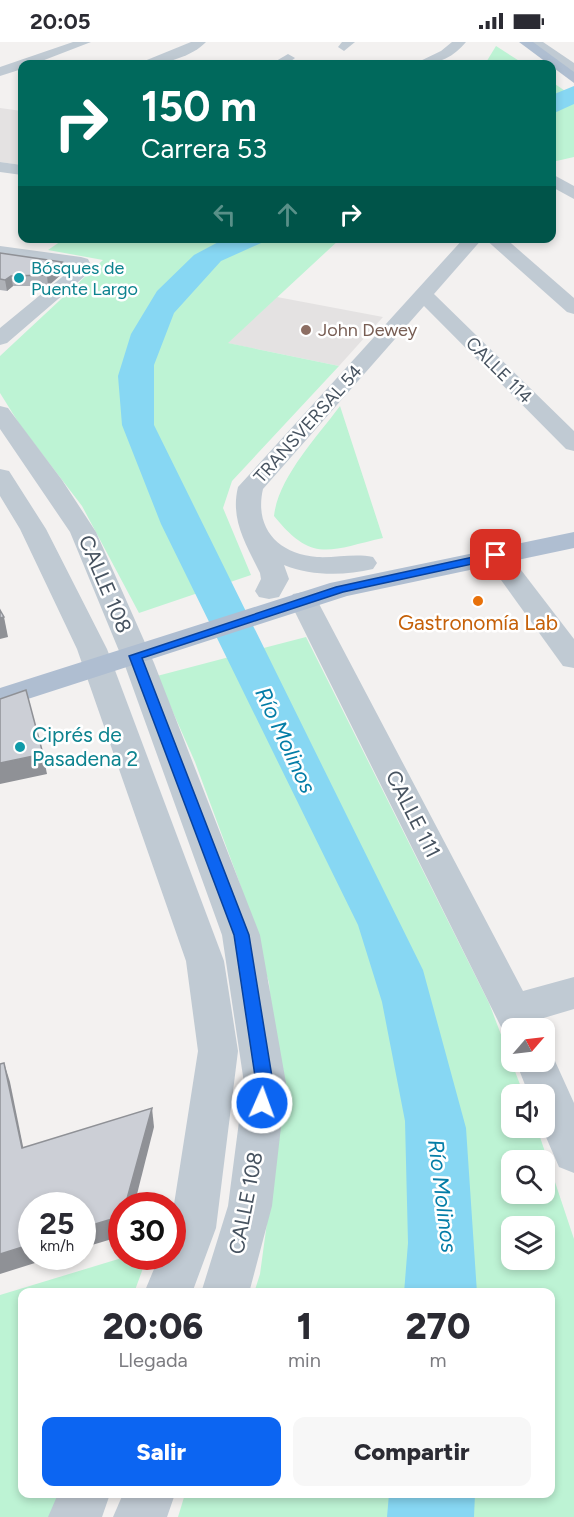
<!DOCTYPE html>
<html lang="es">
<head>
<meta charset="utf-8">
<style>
	:root { --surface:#fff; --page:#f7f7f7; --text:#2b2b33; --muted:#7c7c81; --accent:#0c65f2 }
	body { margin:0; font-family:Figtree,sans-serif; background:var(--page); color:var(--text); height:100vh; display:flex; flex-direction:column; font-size:22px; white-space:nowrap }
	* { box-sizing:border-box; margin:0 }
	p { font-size:20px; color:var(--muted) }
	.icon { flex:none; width:33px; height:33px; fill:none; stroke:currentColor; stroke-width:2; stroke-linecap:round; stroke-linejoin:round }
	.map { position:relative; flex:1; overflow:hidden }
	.drawer { position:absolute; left:18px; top:1246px; width:537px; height:210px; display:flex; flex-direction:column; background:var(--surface); border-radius:12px; box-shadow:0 3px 9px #0003 }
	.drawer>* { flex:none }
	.guide { position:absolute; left:18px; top:18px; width:538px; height:183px; border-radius:12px; box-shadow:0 3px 9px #0003; background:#00695c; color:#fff; overflow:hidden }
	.needle { width:39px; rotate:62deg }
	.tools { position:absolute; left:501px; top:976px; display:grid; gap:12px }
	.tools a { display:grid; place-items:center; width:54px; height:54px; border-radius:12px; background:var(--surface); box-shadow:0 3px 9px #0003; font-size:30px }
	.speed { position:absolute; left:18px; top:1150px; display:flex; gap:12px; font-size:30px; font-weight:700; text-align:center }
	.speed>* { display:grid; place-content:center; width:78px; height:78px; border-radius:50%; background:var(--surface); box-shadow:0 3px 9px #0003; line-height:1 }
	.speed small { font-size:15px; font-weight:400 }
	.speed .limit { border:9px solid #d22; background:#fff; color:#111 }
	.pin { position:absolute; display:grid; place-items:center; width:51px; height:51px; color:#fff; margin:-26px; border-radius:12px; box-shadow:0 3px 9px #0006 }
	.me { position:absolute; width:66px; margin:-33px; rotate:2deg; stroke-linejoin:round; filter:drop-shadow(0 0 4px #0008) }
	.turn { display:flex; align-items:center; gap:21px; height:126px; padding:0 24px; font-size:27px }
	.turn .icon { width:78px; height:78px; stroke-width:2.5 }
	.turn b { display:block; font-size:42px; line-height:51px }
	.lanes { display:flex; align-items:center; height:57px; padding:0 24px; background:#0003; justify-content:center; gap:30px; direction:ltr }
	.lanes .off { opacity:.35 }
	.eta { display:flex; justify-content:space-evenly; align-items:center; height:102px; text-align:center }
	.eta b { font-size:36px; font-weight:800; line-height:42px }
	.action { display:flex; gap:12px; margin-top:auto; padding:12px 24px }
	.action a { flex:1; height:69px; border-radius:12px; background:var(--accent); color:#fff; font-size:24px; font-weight:800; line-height:69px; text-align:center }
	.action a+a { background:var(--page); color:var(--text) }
	.status { display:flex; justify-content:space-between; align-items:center; height:42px; padding:0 30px; background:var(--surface); direction:ltr }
	.status svg { height:16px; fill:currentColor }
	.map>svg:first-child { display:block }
	.education { fill:#e4e2e2 }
	.green { fill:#bdf3d4; fill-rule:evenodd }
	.water { fill:#87d7f3 }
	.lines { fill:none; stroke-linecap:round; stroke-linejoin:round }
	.minor { fill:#c0cad3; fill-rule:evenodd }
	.major { fill:#afbed1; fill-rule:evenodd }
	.wall { fill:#afb2b8 }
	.shaded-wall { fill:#8f9196 }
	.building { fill:#cccfd6; stroke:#8f9196; stroke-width:1.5 }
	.route { fill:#0c65f2; stroke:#08429d; stroke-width:1.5 }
	.culture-dot { fill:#0f9aa8; stroke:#fff; stroke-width:2 }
	.education-dot { fill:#8d6e63; stroke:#fff; stroke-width:2 }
	.food-dot { fill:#e8710a; stroke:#fff; stroke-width:2 }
	.labels { text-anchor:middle; stroke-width:5; stroke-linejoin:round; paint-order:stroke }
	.far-culture-label { font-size:18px; fill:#0d838f; stroke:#fff; text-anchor:start }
	.far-education-label { font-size:18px; fill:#785e54; stroke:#fff; text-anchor:start }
	.far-street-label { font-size:18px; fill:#475360; stroke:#fff }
	.street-label { font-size:21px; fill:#475360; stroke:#fff }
	.food-label { font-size:21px; fill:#c56008; stroke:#fff }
	.culture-label { font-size:21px; fill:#0d838f; stroke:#fff; text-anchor:start }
	.water-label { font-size:22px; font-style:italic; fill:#047da7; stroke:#fff }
</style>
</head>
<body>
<div class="status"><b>20:05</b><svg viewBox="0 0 49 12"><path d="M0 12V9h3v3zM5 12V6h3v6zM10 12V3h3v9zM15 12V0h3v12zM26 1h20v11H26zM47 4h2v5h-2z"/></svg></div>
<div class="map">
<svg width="574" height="1475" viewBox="0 0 574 1475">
	<rect width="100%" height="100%" fill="#f3f1f0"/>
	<g class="education">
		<path d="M0 66 22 69V123L0 120Z"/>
		<path d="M277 255 383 275 339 324 227 301Z"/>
	</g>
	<g class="green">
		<path d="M496 4 524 22H485Z"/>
		<path d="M552 40 574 55V115L552 120Z"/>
		<path d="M64 197H340L228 301 339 324 232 439 223 466 251 533 139 571 82 464 20 383 0 351V314L103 218 48 208Z"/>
		<path d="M340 364 383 496C329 508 313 522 274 474 278 436 317 395 340 364Z"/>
		<path d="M306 595 489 961 524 1053H512V1086H537L574 1197V1475H178L185 1452H550V1251H254L260 1232 281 1078 269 941 240 842 195 720 157 634ZM512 1119H544V1152H512ZM512 1185H544V1218H512Z"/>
		<path d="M125 1215H147L134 1251H22V1452H60L51 1475H0V1253Z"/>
	</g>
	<g class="water">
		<path d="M574 44V62L552 72V53Z"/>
		<path d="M224 197H270L221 219 174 271 154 323V383L423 928 466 1086 477 1251H404L408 1201 405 1079 382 960 358 883 161 482 122 383 118 334 131 292 157 249 194 213Z"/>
		<path d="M389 1452H475L474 1475H387Z"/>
	</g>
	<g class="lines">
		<g class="minor">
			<path d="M73 0H91L34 22H22V27L0 34V25Z"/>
			<path d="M191 0H206C191 16 158 24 137 22Z"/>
			<path d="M342 0H355L344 9 338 5Z"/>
			<path d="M452 0H466C453 16 435 24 414 22L441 9Z"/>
			<path d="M531 0H543L574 21V31L531 5Z"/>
			<path d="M288 12 295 16 287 22H271Z"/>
			<path d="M0 120 22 123V133L0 130Z"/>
			<path d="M552 132 574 144V157L552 145Z"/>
			<path d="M464 196H483L434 252 574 389V409L566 407 424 264 263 447C254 486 278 512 317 515 336 516 355 511 373 515L377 521 373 527C344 534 311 534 284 523L289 537 279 555 269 557 259 555 255 549 261 537 260 531C246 502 230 478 238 445Z"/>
			<path d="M484 196H505L574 256V272L567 270Z"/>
			<path d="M0 204 81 215 88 217 93 227 7 301 0 303V286L73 226 0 216Z"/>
			<path d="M0 364 8 366 62 438 96 490 154 621 260 893 286 1041 272 1164 249 1251H201L228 1164 244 1041 222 893 124 621 70 490 0 387Z"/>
			<path d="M0 427 9 429 46 487 107 607 224 919 238 1009 216 1186 192 1251H144L159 1215H172V1175L198 1009 186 919 77 607 20 487 0 454Z"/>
			<path d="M496 505 505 507 574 597V626L563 624 483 513 487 507Z"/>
			<path d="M303 550 313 552 317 558 523 949 574 935V967L537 978 542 987H512V1000L508 999 289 558 293 552Z"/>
			<path d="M544 1006 550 1008 574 1061V1131L559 1125 542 1086H544V1053H529L516 1020H544Z"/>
			<path d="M58 1452H110L102 1475H48Z"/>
			<path d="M123 1452H175L167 1475H113Z"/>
		</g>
		<g class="major">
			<path d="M519 0H533L574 30V41Z"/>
			<path d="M574 490V506L347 554 0 666V646L330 541Z"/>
		</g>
	</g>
	<path class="wall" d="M0 211 62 220 63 231 48 244H13L7 249 0 248Z"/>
	<g class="shaded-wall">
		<path d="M62 220 63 231 48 244 47 233Z"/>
		<path d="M11 234 13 244 7 249 5 238Z"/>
		<path d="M4 575 8 595 0 597V576Z"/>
		<path d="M43 712 47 732 0 742V721Z"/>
		<path d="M4 1021 10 1040 27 1124 22 1106Z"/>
		<path d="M152 1066 154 1085 134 1164H125Z"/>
		<path d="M122 1174V1194L82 1206V1186Z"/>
		<path d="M32 1202V1215H54L0 1232V1212Z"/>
	</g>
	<g class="building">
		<path d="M0 211 62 220 47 233 11 234 5 238 0 237Z"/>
		<path d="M0 568 4 575 0 576Z"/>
		<path d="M26 648 43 712 0 721V657Z"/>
		<path d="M4 1021 22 1106 152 1066 125 1164H122V1174L82 1186V1164H32V1202L0 1212V1022Z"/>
	</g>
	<path class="route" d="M496 510 500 511V516L343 550 142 616 249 893 273 1041 268 1066 262 1069 256 1066 254 1061 256 1041 234 893 129 614 336 545Z"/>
	<g class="culture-dot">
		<circle cx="19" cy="236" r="6"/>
		<circle cx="20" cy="705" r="6"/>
	</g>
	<circle class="education-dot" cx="306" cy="288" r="6"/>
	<circle class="food-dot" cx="478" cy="559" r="6"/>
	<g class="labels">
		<g class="far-culture-label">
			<text x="31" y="232">Bósques de<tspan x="31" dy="21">Puente Largo</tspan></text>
		</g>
		<g class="far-education-label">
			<text x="318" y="294">John Dewey</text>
		</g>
		<g class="far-street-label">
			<text transform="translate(499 328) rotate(45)" y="6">CALLE 114</text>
			<text transform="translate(308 382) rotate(-48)" y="6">TRANSVERSAL 54</text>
		</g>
		<g class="street-label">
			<text transform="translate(105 542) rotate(67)" y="7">CALLE 108</text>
			<text transform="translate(413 772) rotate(63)" y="7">CALLE 111</text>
			<text transform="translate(246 1161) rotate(-79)" y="7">CALLE 108</text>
		</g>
		<g class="food-label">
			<text x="478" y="588">Gastronomía Lab</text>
		</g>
		<g class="culture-label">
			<text x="32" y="700">Ciprés de<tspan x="32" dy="24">Pasadena 2</tspan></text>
		</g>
		<g class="water-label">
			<text transform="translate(286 698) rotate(65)" y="8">Río Molinos</text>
			<text transform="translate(443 1154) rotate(83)" y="8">Río Molinos</text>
		</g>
	</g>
</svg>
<div class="tools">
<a><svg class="needle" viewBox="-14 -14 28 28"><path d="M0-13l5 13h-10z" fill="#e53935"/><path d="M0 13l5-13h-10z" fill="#7c7c81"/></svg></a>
<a><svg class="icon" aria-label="sound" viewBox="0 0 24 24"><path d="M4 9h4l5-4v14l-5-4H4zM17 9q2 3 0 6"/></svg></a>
<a><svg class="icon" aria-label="search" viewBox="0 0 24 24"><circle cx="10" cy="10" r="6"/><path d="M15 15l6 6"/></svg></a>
<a><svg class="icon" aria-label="layers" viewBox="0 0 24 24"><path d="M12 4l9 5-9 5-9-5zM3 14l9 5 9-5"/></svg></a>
</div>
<div class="speed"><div>25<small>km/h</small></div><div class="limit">30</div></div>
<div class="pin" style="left:496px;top:513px;background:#d93025"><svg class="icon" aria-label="arrive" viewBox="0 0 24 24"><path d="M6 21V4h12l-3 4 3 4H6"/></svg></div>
<svg class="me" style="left:262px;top:1061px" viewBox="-20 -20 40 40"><circle r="17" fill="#0c65f2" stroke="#fff" stroke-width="3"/><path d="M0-11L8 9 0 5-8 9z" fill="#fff"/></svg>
<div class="guide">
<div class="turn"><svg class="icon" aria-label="right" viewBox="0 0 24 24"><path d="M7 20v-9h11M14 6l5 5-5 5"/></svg><div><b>150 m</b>Carrera 53</div></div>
<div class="lanes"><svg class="icon off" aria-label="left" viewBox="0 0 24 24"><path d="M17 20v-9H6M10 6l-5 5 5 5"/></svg><svg class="icon off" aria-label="ahead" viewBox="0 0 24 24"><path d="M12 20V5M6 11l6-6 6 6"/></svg><svg class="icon" aria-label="right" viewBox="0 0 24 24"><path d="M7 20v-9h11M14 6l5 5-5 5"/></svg></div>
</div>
<section class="drawer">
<div class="eta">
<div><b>20:06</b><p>Llegada</p></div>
<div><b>1</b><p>min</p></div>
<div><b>270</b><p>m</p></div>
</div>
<div class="action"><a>Salir</a><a>Compartir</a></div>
</section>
</div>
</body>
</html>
